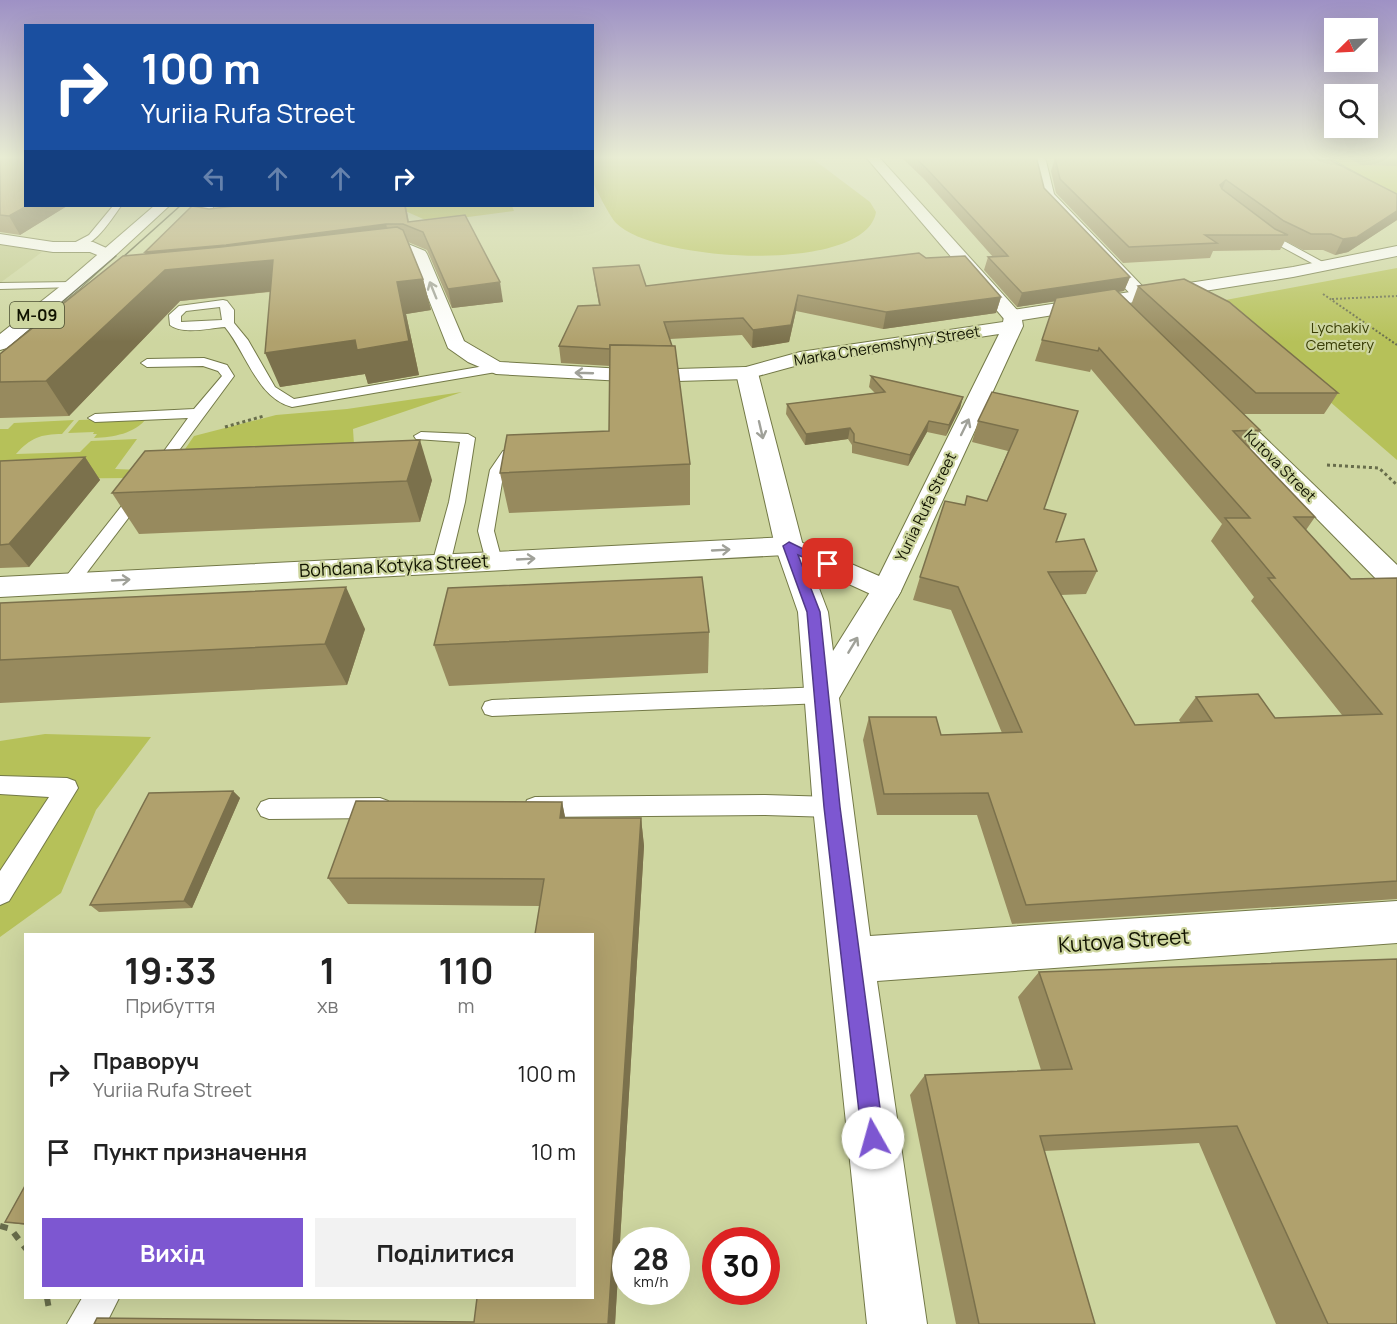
<!DOCTYPE html>
<html lang="uk">
<head>
<meta charset="utf-8">
<style>
	:root { --surface:#fff; --page:#f2f2f2; --text:#222; --muted:#767676; --accent:#7d57d1 }
	body { margin:0; font-family:Manrope,sans-serif; background:var(--page); color:var(--text); height:100vh; display:flex; flex-direction:column; font-size:22px; white-space:nowrap }
	* { box-sizing:border-box; margin:0 }
	p { font-size:20px; color:var(--muted) }
	.icon { flex:none; width:33px; height:33px; fill:none; stroke:currentColor; stroke-width:2; stroke-linecap:round; stroke-linejoin:round }
	.map { position:relative; flex:1; overflow:hidden }
	.panel { position:absolute; left:24px; top:933px; width:570px; height:366px; display:flex; flex-direction:column; background:var(--surface); border-radius:0px; box-shadow:0 6px 24px #0002 }
	.panel>* { flex:none }
	.guide { position:absolute; left:24px; top:24px; width:570px; height:183px; border-radius:0px; box-shadow:0 6px 24px #0002; background:#1a4fa0; color:#fff; overflow:hidden }
	.needle { width:39px; rotate:246deg }
	.controls { position:absolute; left:1324px; top:18px; display:grid; gap:12px }
	.controls a { display:grid; place-items:center; width:54px; height:54px; border-radius:0px; background:var(--surface); box-shadow:0 6px 24px #0002; font-size:30px }
	.speed { position:absolute; left:612px; top:1227px; display:flex; gap:12px; font-size:30px; font-weight:700; text-align:center }
	.speed>* { display:grid; place-content:center; width:78px; height:78px; border-radius:50%; background:var(--surface); box-shadow:0 6px 24px #0002; line-height:1 }
	.speed small { font-size:15px; font-weight:400 }
	.speed .limit { border:9px solid #d22; background:#fff; color:#111 }
	.pin { position:absolute; display:grid; place-items:center; width:51px; height:51px; color:#fff; margin:-26px; border-radius:12px; box-shadow:0 3px 9px #0006 }
	.me { position:absolute; width:66px; margin:-33px; rotate:353deg; stroke-linejoin:round; filter:drop-shadow(0 0 4px #0008) }
	.turn { display:flex; align-items:center; gap:21px; height:126px; padding:0 18px; font-size:27px }
	.turn .icon { width:78px; height:78px; stroke-width:2.5 }
	.turn b { display:block; font-size:42px; line-height:51px }
	.lanes { display:flex; align-items:center; height:57px; padding:0 18px; background:#0003; justify-content:center; gap:30px; direction:ltr }
	.lanes .off { opacity:.35 }
	.eta { display:flex; justify-content:space-evenly; align-items:center; height:102px; text-align:center }
	.eta b { font-size:36px; font-weight:700; line-height:42px }
	.button { display:flex; gap:12px; margin-top:auto; padding:12px 18px }
	.button a { flex:1; height:69px; border-radius:0px; background:var(--accent); color:#fff; font-size:24px; font-weight:700; line-height:69px; text-align:center }
	.button a+a { background:var(--page); color:var(--text) }
	ul { padding:0; list-style:none }
	li { display:flex; align-items:center; gap:18px; height:78px; padding:0 18px }
	li div { flex:1 }
	li b { display:block; font-size:22px }
	li em { font-style:normal }
	.map>svg:first-child { display:block }
	.built { fill:#c2ca8e }
	.green { fill:#b6c159 }
	.lines { fill:none; stroke-linecap:round; stroke-linejoin:round }
	.service-casing { stroke:#737947; stroke-width:2 }
	.minor-casing { stroke:#737947; stroke-width:2 }
	.tertiary-casing { stroke:#737947; stroke-width:2 }
	.primary-casing { stroke:#737947; stroke-width:2 }
	.path-far2 { stroke:#686d4b; stroke-width:2; stroke-dasharray:2 2; stroke-linecap:butt }
	.path-far1 { stroke:#686d4b; stroke-width:3; stroke-dasharray:3 3; stroke-linecap:butt }
	.path { stroke:#686d4b; stroke-width:6; stroke-dasharray:8 8; stroke-linecap:butt }
	.service { fill:#fff; fill-rule:evenodd }
	.minor { fill:#fff; fill-rule:evenodd }
	.tertiary { fill:#fff; fill-rule:evenodd }
	.primary { fill:#fff; fill-rule:evenodd }
	.tram { stroke:#5c6040; stroke-width:1.5 }
	.wall { fill:#978a5e }
	.shaded-wall { fill:#7b714c }
	.building { fill:#b0a16d; stroke:#7b714c; stroke-width:1.5 }
	.oneway { stroke:#a0a199 }
	.route { fill:#7d57d1; stroke:#513988; stroke-width:1.5 }
	.labels { text-anchor:middle; stroke-width:4.5; stroke-linejoin:round; paint-order:stroke }
	.far-park-label { font-size:15px; fill:#3a3e06; stroke:#ced6a0 }
	.far-street-label { font-size:15px; fill:#111301; stroke:#ced6a0 }
	.shield { fill:#ced6a0; stroke:#4a4e31; stroke-width:1.5 }
	.shield-label { font-size:16px; font-weight:bold; fill:#111301 }
	.street-label { font-size:18px; fill:#111301; stroke:#ced6a0 }
	.near-street-label { font-size:21px; fill:#111301; stroke:#ced6a0 }
</style>
</head>
<body>
<div class="map">
<svg width="1397" height="1324" viewBox="0 0 1397 1324">
	<rect width="100%" height="100%" fill="#ced6a0"/>
	<path class="built" d="M0 244 42 252 0 283Z"/>
	<g class="green">
		<path d="M593 156H809L870 202 876 212C866 275 653 262 616 223 610 217 594 186 592 179 591 172 592 164 593 156Z"/>
		<path d="M1307 156H1397V207H1395Z"/>
		<path d="M394 206H512L514 211 430 222Z"/>
		<path d="M1397 268V460L1215 302Z"/>
		<path d="M462 392 353 429 355 460 166 477 194 436 276 415 347 409Z"/>
		<path d="M147 418C134 434 114 437 94 438L97 434H93L94 432 68 433 79 420Z"/>
		<path d="M74 420 62 434C41 434 30 438 16 454L80 452 91 441 137 439 115 469 141 470 134 478 0 479V429H8L14 423Z"/>
		<path d="M45 734 151 737 96 810 61 893 0 937V741Z"/>
	</g>
	<g class="lines">
		<g class="service-casing">
			<g id="service">
				<path d="M1315 156H1325L1397 196V202Z"/>
				<path d="M113 206H121C110 221 93 250 72 248V244L89 235Z"/>
				<path d="M1258 230H1264L1330 266 1321 268 1258 234Z"/>
				<path d="M73 282 77 283V287L0 289V283Z"/>
				<path d="M223 300 227 301 234 310V323L248 340 275 387 294 399 496 364 502 368 496 372 292 407C257 398 246 352 225 327 210 328 183 335 170 325L169 315 179 306ZM220 307 222 320 181 322V316L186 311Z"/>
				<path d="M204 358 227 365 234 376 163 472H153L151 469 188 418 95 422 88 418 95 414 194 409 222 376 218 371 203 366 147 367 141 363 147 359Z"/>
				<path d="M421 432 468 434 475 438 465 502 450 564 447 568H435L432 564 449 502 460 442 416 439 414 436Z"/>
				<path d="M525 449 530 450 532 453 530 456 512 458 504 470 494 531 502 561 499 565H487L478 531 490 470 503 451Z"/>
				<path d="M140 487 148 492 76 587H64L61 583 64 579 135 489Z"/>
				<path d="M823 687 830 690 833 695 830 700 823 703 492 716 485 714 482 708 485 702 492 700Z"/>
				<path d="M0 776 67 778 75 781 78 788 9 901 0 905V871L49 797 0 794Z"/>
				<path d="M765 795 832 797 840 800 843 807 840 814 832 817 765 815 535 817 527 814 524 807 527 800 535 797Z"/>
				<path d="M380 798 388 801 392 808 388 815 380 818 269 819 261 816 257 809 261 802 269 799Z"/>
				<path d="M82 1298H119L106 1324H67Z"/>
			</g>
		</g>
		<g class="minor-casing">
			<g id="minor">
				<path d="M865 156H878L1019 312 1021 316 1019 320H1005Z"/>
				<path d="M1030 156H1043L1046 161 1054 194 1147 291 1150 295 1147 299H1135L1042 198 1034 161Z"/>
				<path d="M199 206H213V214H216L281 206H316L309 210 216 224 201 220Z"/>
				<path d="M0 234 53 242H93L113 251 115 254 107 259 90 252H53L0 244Z"/>
				<path d="M747 367 755 368 758 373 803 546 828 612 833 651 875 584 886 581 897 584 901 591 839 698 870 936 1397 901V943L877 981 927 1324H867L813 807 798 612 775 546 736 373 739 368Z"/>
				<path d="M1222 402 1230 404 1397 565V592L1386 589 1214 414 1211 409 1214 404Z"/>
			</g>
		</g>
		<g class="tertiary-casing">
			<path id="tertiary" d="M408 244 425 251 427 254 464 341 500 362 642 370 746 367 800 352 1003 322 1005 312 1012 310 1293 267 1397 246V256L1293 277 1022 320 1023 326 901 591 897 598 886 601 785 555 0 597V577L789 537 879 576 999 334 802 364 747 379 642 382 496 374 468 362 448 348 412 257C396 250 369 266 358 253L366 248Z"/>
		</g>
		<g class="primary-casing">
			<path id="primary" d="M154 206H169L79 289 7 348 0 350V334L67 281Z"/>
		</g>
		<g class="path-far2">
			<path d="M1323 294 1397 345"/>
			<path d="M1332 299 1397 296"/>
		</g>
		<g class="path-far1">
			<path d="M225 427 264 416"/>
			<path d="M1327 465 1379 468 1397 485"/>
		</g>
		<g class="path">
			<path d="M0 1226 11 1229 26 1249"/>
			<path d="M47 1298 49 1309"/>
		</g>
		<use href="#service" class="service"/>
		<use href="#minor" class="minor"/>
		<use href="#tertiary" class="tertiary"/>
		<use href="#primary" class="primary"/>
		<g class="tram">
			<path d="M113 266 180 206"/>
			<path d="M0 355 116 256"/>
		</g>
	</g>
	<g class="wall">
		<path d="M0 156 26 206H67L20 235 0 232Z"/>
		<path d="M900 156H1036L1044 188 1130 277 1124 291 1117 292 1131 305 1138 286 1338 393 1324 414H1244L1260 430 1249 449 1315 517 1306 530 1351 579 1397 578V899L1012 924 977 815H877L863 740 869 717 941 735 1002 733 951 610 913 600 920 577 965 505 987 501 1008 451 972 442 978 421 1078 411 1044 509 1056 542 1097 571 1086 594 1061 595 1135 725 1181 723 1179 720 1196 697 1275 718 1342 715 1251 601 1254 597 1211 541 1222 524 1091 369 1090 372 1035 361 1055 301 1017 307 984 270 988 257H993L924 179Z"/>
		<path d="M1345 156H1397V166L1361 165Z"/>
		<path d="M1055 158 1397 194V220L1348 252 1335 255 1323 250H1303L1285 241 1280 250 1213 251 1210 258 1123 263 1056 193 1051 171Z"/>
		<path d="M235 206H406L409 222 465 215 503 302 452 308 427 250 408 242 423 279 431 310 406 314 419 375 368 384 365 374 280 387 270 292 180 301 69 416 0 418V354L209 209Z"/>
		<path d="M926 258 1001 297 996 313 883 329 796 311 789 342 752 348 742 335 670 339 690 464V505L509 513 500 473 609 431 610 366 561 363 559 346 599 305 595 283 593 268 646 286Z"/>
		<path d="M871 376 963 397 960 408 946 436 927 432 908 466 852 453V445L848 439 805 445 786 414 787 404 875 393 869 387Z"/>
		<path d="M85 457 100 480 29 567 0 568V461Z"/>
		<path d="M432 480 420 522 139 534 112 493Z"/>
		<path d="M0 603 365 629 347 685 0 703Z"/>
		<path d="M709 632 708 673 449 686 434 645Z"/>
		<path d="M233 791 240 798 192 908 99 912 90 905Z"/>
		<path d="M562 802 565 818H641L644 846 615 1324H94L474 1322 540 906 348 904 328 878Z"/>
		<path d="M1397 959V1324H1276L1199 1143 1044 1151 1095 1324H956L910 1095 925 1075 1041 1070 1018 997 1039 972Z"/>
		<path d="M26 1184V1225L5 1222Z"/>
	</g>
	<g class="shaded-wall">
		<path d="M1226 180 1220 194V185Z"/>
		<path d="M27 206H67L20 235 9 216Z"/>
		<path d="M1397 211V220L1348 252 1335 255 1343 239Z"/>
		<path d="M386 224 391 242 154 270 145 252Z"/>
		<path d="M273 260 285 290 180 301 69 416 46 381 165 270Z"/>
		<path d="M1130 277 1124 291 1017 307 1022 293Z"/>
		<path d="M423 279 431 310 406 314 419 375 368 384 365 374 280 387 265 353 355 340 397 282Z"/>
		<path d="M500 282 503 302 452 308 448 289Z"/>
		<path d="M798 295 796 311 789 342 752 348 753 330Z"/>
		<path d="M1001 297 996 313 883 329 886 312Z"/>
		<path d="M963 397 960 408 946 436 949 425Z"/>
		<path d="M929 421 927 432 908 466 910 455Z"/>
		<path d="M850 428 848 439 805 445 806 434Z"/>
		<path d="M420 440 432 480 420 522 407 481Z"/>
		<path d="M85 457 100 480 29 567 9 544Z"/>
		<path d="M346 587 365 629 347 685 325 644Z"/>
		<path d="M233 791 240 798 192 908 184 901Z"/>
		<path d="M562 802 568 831 560 818Z"/>
		<path d="M641 818 644 846 615 1324H608Z"/>
	</g>
	<g class="building">
		<path d="M0 156H26V206H27L9 216 0 215Z"/>
		<path d="M913 156H1036L1044 188 1130 277 1022 293 988 257 1008 256 926 168Z"/>
		<path d="M1055 158 1330 160 1397 194V211L1357 237 1343 239 1331 234H1311L1284 221 1226 180 1220 185 1222 189 1275 229 1288 235H1205L1217 243 1129 247 1060 179Z"/>
		<path d="M192 206 209 209 235 206H405L408 222 465 215 500 282 448 289 423 232 403 224H386L226 245 145 252Z"/>
		<path d="M397 227 403 230 423 279 397 282 409 341 357 350 355 340 265 353 273 260 165 270 46 381 0 382V354L123 256 221 247Z"/>
		<path d="M919 253 926 258 965 256 1001 297 886 312 798 295 791 325 753 330 743 318 664 322 672 346 610 345V349L559 346 578 306 600 305 593 268 639 265 646 286Z"/>
		<path d="M1184 279 1229 302 1338 393H1256L1138 286Z"/>
		<path d="M1115 289 1260 430 1233 431 1315 517H1294L1351 579 1397 578V881L1026 905 988 793 884 794 869 717H936L941 735 1022 732 958 587 920 577 945 501 965 505 967 496 987 501 1018 430 978 421 992 392 1078 411 1044 509 1066 514 1056 542 1084 539 1097 571 1048 572 1135 725 1212 721 1196 697 1258 694 1275 718 1382 714 1268 578H1275L1225 518H1250L1099 348 1098 351 1042 340 1056 298Z"/>
		<path d="M610 345 675 346 690 464 500 473 507 435 609 431Z"/>
		<path d="M871 376 963 397 949 425 929 421 910 455 854 442V434L850 428 806 434 787 404 885 392Z"/>
		<path d="M420 440 407 481 112 493 145 451Z"/>
		<path d="M85 457 9 544 0 545V461Z"/>
		<path d="M702 577 709 632 434 645 448 588Z"/>
		<path d="M346 587 325 644 0 660V603Z"/>
		<path d="M233 791 184 901 90 905 149 793Z"/>
		<path d="M356 801 562 802 560 818H641L608 1324H94L97 1318 474 1322 477 1298H592V934H535L544 879 328 878Z"/>
		<path d="M1397 959V1324H1328L1237 1126 1040 1136 1095 1324H979L925 1075 1072 1069 1039 972Z"/>
		<path d="M26 1184V1224L5 1222Z"/>
	</g>
	<defs><path id="oneway-shaft" d="M-6 0H5M1.5-3L5.5 0L1.5 3" fill="none" stroke-width="1.6" stroke-linecap="round" stroke-linejoin="round" transform="scale(1.5)"/></defs>
	<g class="oneway">
		<use href="#oneway-shaft" transform="translate(433 290) rotate(-112)"/>
		<use href="#oneway-shaft" transform="translate(584 373) rotate(-178)"/>
		<use href="#oneway-shaft" transform="translate(965 427) rotate(-64)"/>
		<use href="#oneway-shaft" transform="translate(761 430) rotate(77)"/>
		<use href="#oneway-shaft" transform="translate(721 550) rotate(-3)"/>
		<use href="#oneway-shaft" transform="translate(526 559) rotate(-3)"/>
		<use href="#oneway-shaft" transform="translate(121 580) rotate(-3)"/>
		<use href="#oneway-shaft" transform="translate(853 645) rotate(-59)"/>
	</g>
	<linearGradient id="sky" x2="0" y2="1"><stop stop-color="#9e91c5"/><stop offset="0.46" stop-color="#e9edd4"/><stop offset="1" stop-color="#e9edd4" stop-opacity="0"/></linearGradient>
	<rect width="1397" height="342" fill="url(#sky)"/>
	<path class="route" d="M789 542 834 564 828 568 798 555 820 612 840 807 884 1138 881 1145 873 1149 866 1145 862 1138 824 807 807 612 783 546Z"/>
	<g class="labels">
		<g class="far-park-label">
			<text x="1340" y="333">Lychakiv<tspan x="1340" dy="17">Cemetery</tspan></text>
		</g>
		<g class="far-street-label">
			<text transform="translate(887 346) rotate(-9)" y="5">Marka Cheremshyny Street</text>
			<text transform="translate(1280 466) rotate(45)" y="5">Kutova Street</text>
			<text transform="translate(926 507) rotate(-64)" y="5">Yuriia Rufa Street</text>
		</g>
		<rect class="shield" x="10" y="302" width="54" height="26" rx="4.5"/>
		<g class="shield-label">
			<text x="37" y="321">М-09</text>
		</g>
		<g class="street-label">
			<text transform="translate(394 566) rotate(-3)" y="6">Bohdana Kotyka Street</text>
		</g>
		<g class="near-street-label">
			<text transform="translate(1124 941) rotate(-4)" y="7">Kutova Street</text>
		</g>
	</g>
</svg>
<div class="controls">
<a><svg class="needle" viewBox="-14 -14 28 28"><path d="M0-13l5 13h-10z" fill="#e53935"/><path d="M0 13l5-13h-10z" fill="#767676"/></svg></a>
<a><svg class="icon" aria-label="search" viewBox="0 0 24 24"><circle cx="10" cy="10" r="6"/><path d="M15 15l6 6"/></svg></a>
</div>
<div class="speed"><div>28<small>km/h</small></div><div class="limit">30</div></div>
<div class="pin" style="left:828px;top:564px;background:#d93025"><svg class="icon" aria-label="arrive" viewBox="0 0 24 24"><path d="M6 21V4h12l-3 4 3 4H6"/></svg></div>
<svg class="me" style="left:873px;top:1138px" viewBox="-20 -20 40 40"><circle r="19" fill="#fff"/><path d="M0-13L10 11 0 6-10 11z" fill="#7d57d1"/></svg>
<div class="guide">
<div class="turn"><svg class="icon" aria-label="right" viewBox="0 0 24 24"><path d="M7 20v-9h11M14 6l5 5-5 5"/></svg><div><b>100 m</b>Yuriia Rufa Street</div></div>
<div class="lanes"><svg class="icon off" aria-label="left" viewBox="0 0 24 24"><path d="M17 20v-9H6M10 6l-5 5 5 5"/></svg><svg class="icon off" aria-label="ahead" viewBox="0 0 24 24"><path d="M12 20V5M6 11l6-6 6 6"/></svg><svg class="icon off" aria-label="ahead" viewBox="0 0 24 24"><path d="M12 20V5M6 11l6-6 6 6"/></svg><svg class="icon" aria-label="right" viewBox="0 0 24 24"><path d="M7 20v-9h11M14 6l5 5-5 5"/></svg></div>
</div>
<section class="panel">
<div class="eta">
<div><b>19:33</b><p>Прибуття</p></div>
<div><b>1</b><p>хв</p></div>
<div><b>110</b><p>m</p></div>
</div>
<ul>
<li><svg class="icon" aria-label="right" viewBox="0 0 24 24"><path d="M7 20v-9h11M14 6l5 5-5 5"/></svg><div><b>Праворуч</b><p>Yuriia Rufa Street</p></div><em>100 m</em></li>
<li><svg class="icon" aria-label="arrive" viewBox="0 0 24 24"><path d="M6 21V4h12l-3 4 3 4H6"/></svg><div><b>Пункт призначення</b></div><em>10 m</em></li>
</ul>
<div class="button"><a>Вихід</a><a>Поділитися</a></div>
</section>
</div>
</body>
</html>
